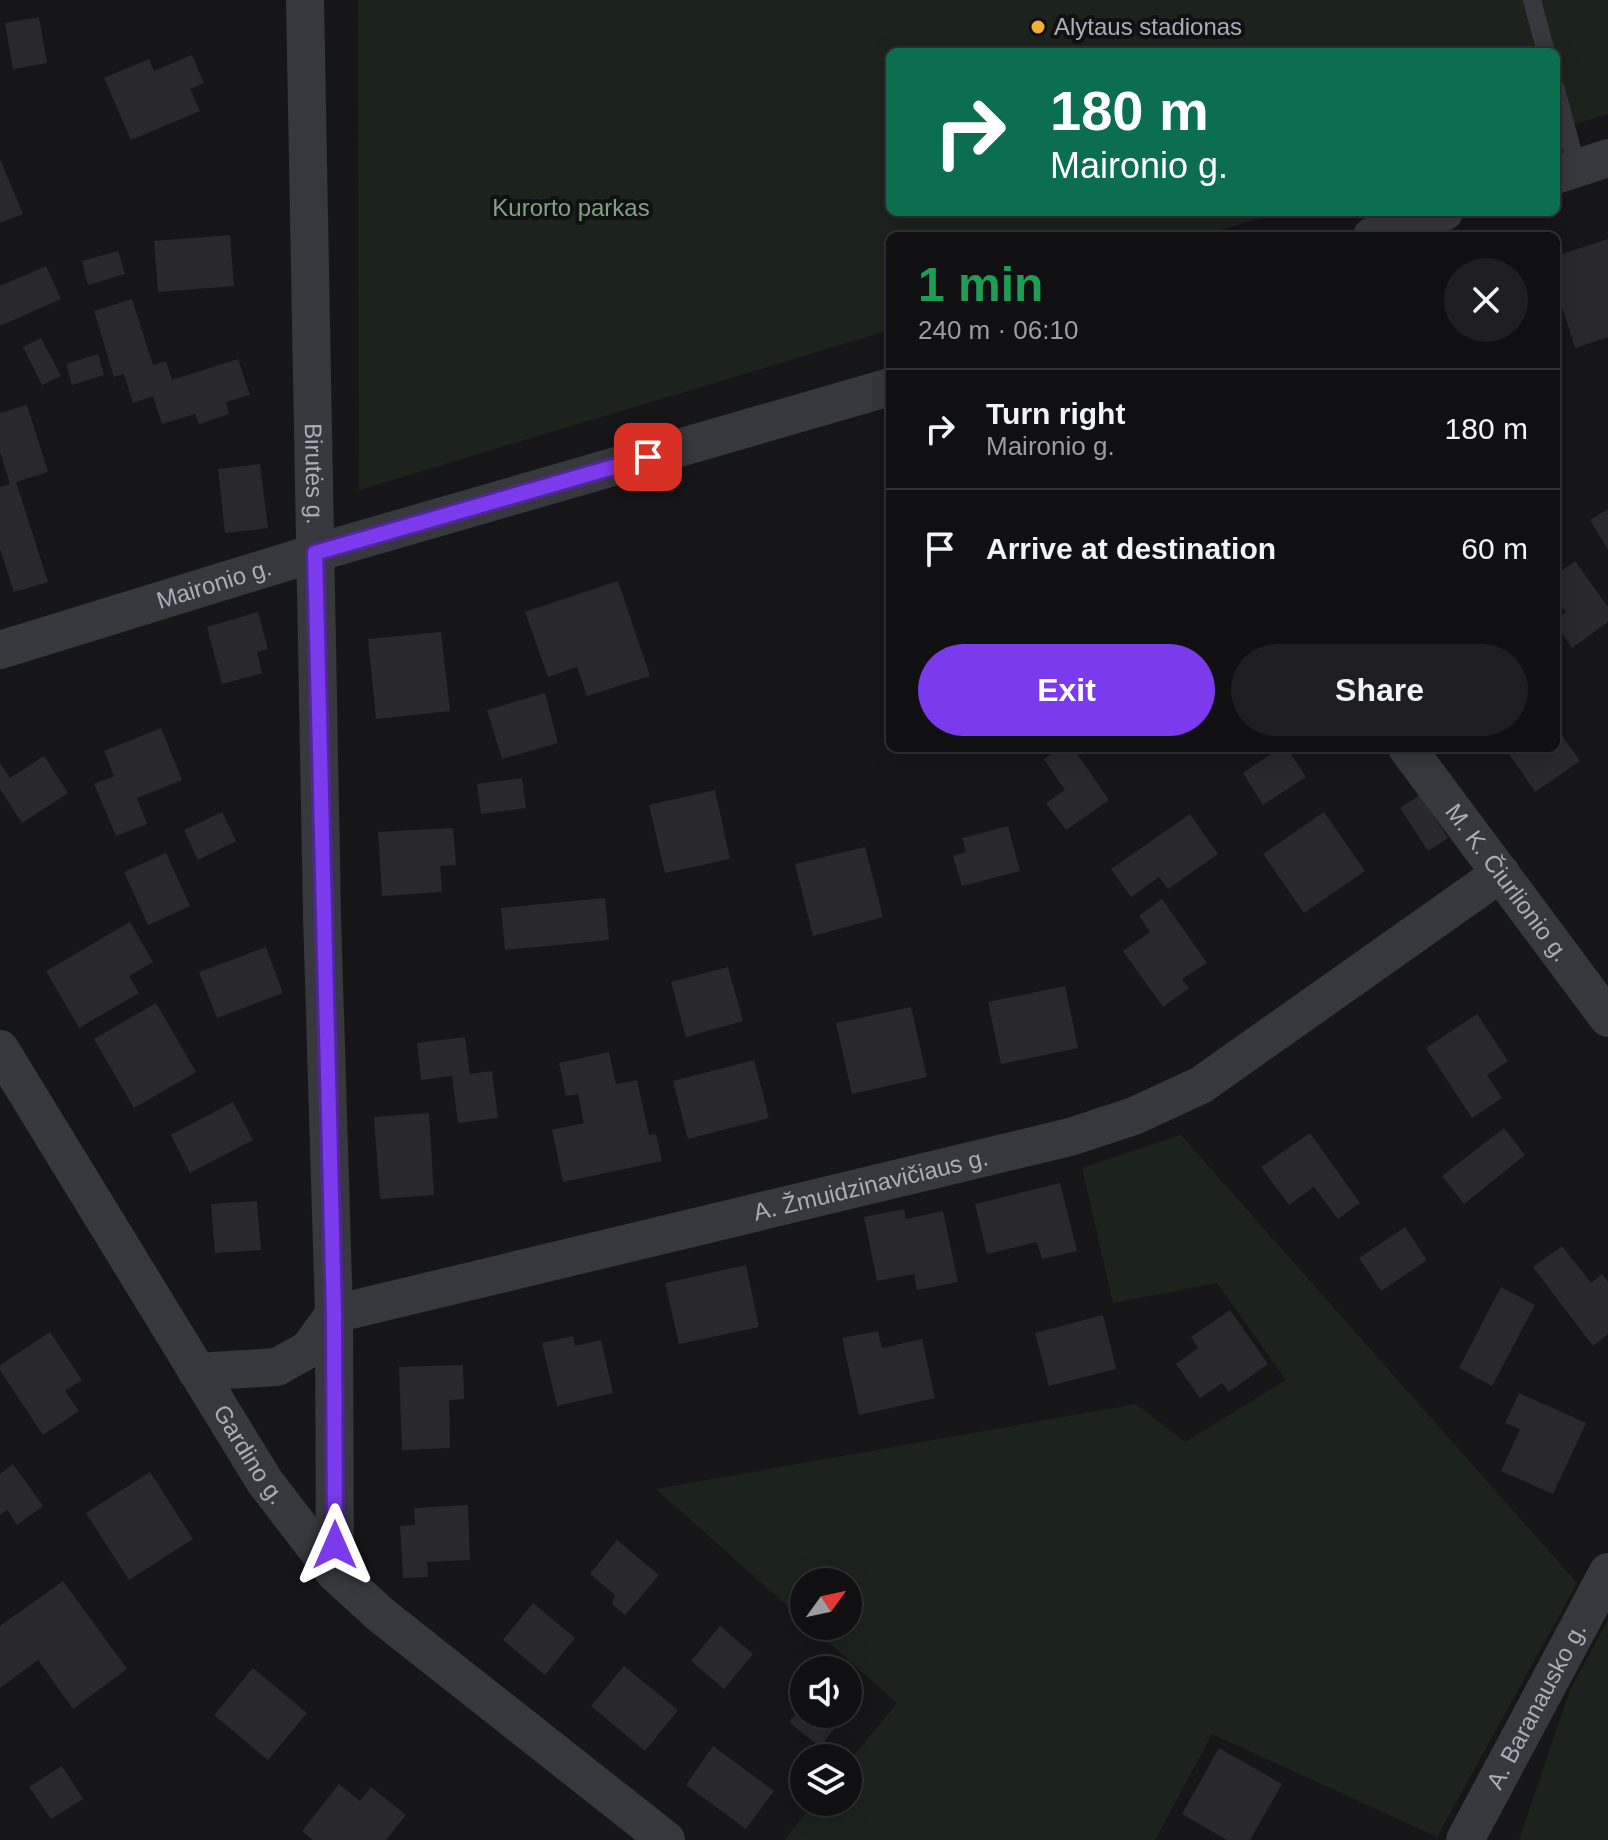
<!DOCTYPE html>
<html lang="en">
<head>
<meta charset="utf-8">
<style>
	:root { --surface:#101012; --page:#1e1e20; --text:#f1f3f6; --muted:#9c9d9f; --line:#303032; --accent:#7c3aed }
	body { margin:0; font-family:Arial,sans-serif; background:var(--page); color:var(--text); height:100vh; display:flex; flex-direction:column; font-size:30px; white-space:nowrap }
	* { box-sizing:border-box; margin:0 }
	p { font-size:26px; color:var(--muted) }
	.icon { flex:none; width:44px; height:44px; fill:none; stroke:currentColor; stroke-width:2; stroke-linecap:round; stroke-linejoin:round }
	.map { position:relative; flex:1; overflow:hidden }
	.side { position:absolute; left:886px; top:232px; width:674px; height:520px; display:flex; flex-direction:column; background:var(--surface); border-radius:12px; box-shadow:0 4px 20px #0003,0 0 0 2px var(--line) }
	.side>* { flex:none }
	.banner { position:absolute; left:886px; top:48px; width:674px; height:168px; border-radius:12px; box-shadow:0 4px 20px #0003,0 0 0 2px var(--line); background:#0b6e4f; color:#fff; overflow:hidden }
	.needle { width:52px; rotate:57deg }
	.fabs { position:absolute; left:790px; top:1568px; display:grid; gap:16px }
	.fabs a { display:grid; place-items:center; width:72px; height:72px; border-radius:50%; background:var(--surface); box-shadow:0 4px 20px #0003,0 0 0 2px var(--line); font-size:40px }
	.pin { position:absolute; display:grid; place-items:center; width:68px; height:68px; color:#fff; margin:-34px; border-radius:16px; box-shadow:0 4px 12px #0006 }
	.me { position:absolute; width:88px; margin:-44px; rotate:0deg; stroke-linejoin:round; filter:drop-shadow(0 0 6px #0008) }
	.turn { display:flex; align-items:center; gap:28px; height:168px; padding:0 32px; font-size:36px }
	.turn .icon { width:104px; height:104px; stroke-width:2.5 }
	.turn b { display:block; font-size:56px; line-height:68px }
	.round { display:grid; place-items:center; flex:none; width:84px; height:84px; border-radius:42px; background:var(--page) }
	.summary { display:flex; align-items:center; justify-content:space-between; height:136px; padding:0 32px }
	h1 { font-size:48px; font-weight:700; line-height:60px; color:#1e9e55 }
	.cta { display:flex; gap:16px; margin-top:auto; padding:16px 32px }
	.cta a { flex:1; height:92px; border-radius:48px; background:var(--accent); color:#fff; font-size:32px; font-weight:700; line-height:92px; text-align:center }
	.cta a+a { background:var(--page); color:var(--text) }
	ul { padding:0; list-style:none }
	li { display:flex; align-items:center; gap:24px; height:120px; padding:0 32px; border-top:2px solid var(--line) }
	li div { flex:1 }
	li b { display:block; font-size:30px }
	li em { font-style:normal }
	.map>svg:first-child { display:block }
	.green { fill:#1c231d }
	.building { fill:#29292c }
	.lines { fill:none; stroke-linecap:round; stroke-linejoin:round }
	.service { stroke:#37383d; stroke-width:18 }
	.minor { stroke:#37383d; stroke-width:38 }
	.route-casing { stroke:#51269a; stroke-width:20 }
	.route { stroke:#7c3aed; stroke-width:14 }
	.poi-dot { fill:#f2b134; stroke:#111113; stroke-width:3 }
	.labels { text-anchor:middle; stroke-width:8; stroke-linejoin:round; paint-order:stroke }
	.poi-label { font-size:24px; fill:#a8adb8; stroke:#111113; text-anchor:start }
	.park-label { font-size:24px; fill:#7fa381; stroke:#111113 }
	.street-label { font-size:24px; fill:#a8adb8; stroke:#111113 }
</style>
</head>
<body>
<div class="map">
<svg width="1608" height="1840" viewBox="0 0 1608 1840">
	<rect width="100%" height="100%" fill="#161618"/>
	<g class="green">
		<path d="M358 0H1608V114L1556 130V52H890V212H1281L1201 236H890V330L359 490Z"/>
		<path d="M1181 1135 1577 1583 1437 1837 1212 1734 1155 1840H784L815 1802H848V1763L897 1703 810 1626H848V1582H804V1621L656 1489 1136 1404 1185 1442 1286 1380 1217 1283 1113 1303 1082 1168Z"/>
		<path d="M1608 1620V1840H1519L1570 1690Z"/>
	</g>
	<g class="building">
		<path d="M39 17 47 63 13 69 5 23Z"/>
		<path d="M192 55 204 83 190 89 200 111 131 140 104 78 149 59 154 71Z"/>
		<path d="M0 159 23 214 0 223Z"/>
		<path d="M230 235 234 286 158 292 154 241Z"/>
		<path d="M1608 239V337L1575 348 1556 287V256Z"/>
		<path d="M118 251 125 274 88 285 82 261Z"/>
		<path d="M46 266 61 299 0 326V286Z"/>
		<path d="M132 299 153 365 166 361 172 380 238 359 250 395 226 402 229 414 199 424 195 414 162 424 153 396 133 403 124 374 114 377 94 311Z"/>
		<path d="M41 338 61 376 42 385 23 347Z"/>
		<path d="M98 354 104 375 72 385 66 364Z"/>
		<path d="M27 405 48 472 16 482 48 582 14 592 0 549V487L10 484 0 452V413Z"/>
		<path d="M260 464 268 528 225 533 218 469Z"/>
		<path d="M1608 509V550L1590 520Z"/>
		<path d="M1575 561 1608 607V622L1572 648 1556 625V619L1566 612 1556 599V575Z"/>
		<path d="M618 581 650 676 587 696 577 667 548 677 525 612Z"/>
		<path d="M258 612 268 649 257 652 262 673 222 684 207 627Z"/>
		<path d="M441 632 450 711 376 719 368 639Z"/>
		<path d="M545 693 558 743 502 759 487 710Z"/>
		<path d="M1556 727 1580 761 1535 792 1505 748H1556Z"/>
		<path d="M161 728 182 780 137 798 147 824 116 836 94 784 114 776 104 751Z"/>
		<path d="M1061 748H1073L1109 800 1066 830 1046 803 1065 790 1044 759Z"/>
		<path d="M1280 748H1287L1306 777 1263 805 1243 773Z"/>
		<path d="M44 756 68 793 22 823 0 789V763L10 778Z"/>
		<path d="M522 778 526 808 481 814 477 784Z"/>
		<path d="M715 790 730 859 665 873 649 805Z"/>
		<path d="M1420 795 1448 838 1428 851 1400 808Z"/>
		<path d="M222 812 236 841 198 860 184 830Z"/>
		<path d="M1324 812 1365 871 1304 913 1263 854Z"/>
		<path d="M1190 814 1218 854 1168 889 1159 877 1131 897 1111 869Z"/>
		<path d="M1008 826 1020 871 962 886 953 856 966 852 962 838Z"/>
		<path d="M453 828 456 865 440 866 442 892 382 896 378 832Z"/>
		<path d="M865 847 883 917 813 936 795 864Z"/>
		<path d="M166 853 190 906 148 925 124 872Z"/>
		<path d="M605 898 609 940 505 950 501 908Z"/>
		<path d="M1162 899 1207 963 1182 979 1189 988 1163 1007 1123 951 1150 932 1139 916Z"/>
		<path d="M130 922 153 962 129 976 139 993 79 1028 46 971Z"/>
		<path d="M266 947 283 993 217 1018 199 972Z"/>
		<path d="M728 967 743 1021 686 1037 671 982Z"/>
		<path d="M1065 986 1078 1048 1001 1064 988 1002Z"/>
		<path d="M156 1003 196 1072 134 1108 94 1039Z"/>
		<path d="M911 1007 927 1077 852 1094 836 1023Z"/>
		<path d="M1477 1014 1508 1061 1487 1075 1502 1098 1472 1118 1426 1048Z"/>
		<path d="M465 1037 470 1074 492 1071 498 1118 458 1123 452 1076 421 1080 417 1043Z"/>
		<path d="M609 1052 616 1084 637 1080 649 1135 656 1134 662 1161 563 1182 552 1130 584 1123 578 1094 566 1096 559 1063Z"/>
		<path d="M754 1060 769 1118 688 1139 673 1081Z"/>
		<path d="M233 1102 253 1140 190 1173 171 1135Z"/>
		<path d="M429 1113 434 1195 380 1199 374 1117Z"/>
		<path d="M1504 1128 1525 1155 1464 1204 1442 1176Z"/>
		<path d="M1310 1133 1360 1203 1338 1219 1314 1187 1289 1205 1261 1167Z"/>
		<path d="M1060 1183 1077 1251 1042 1259 1037 1242 987 1254 975 1204Z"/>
		<path d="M257 1201 261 1250 215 1253 211 1204Z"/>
		<path d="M904 1209 906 1219 943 1211 958 1282 917 1290 914 1274 877 1281 864 1217Z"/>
		<path d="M1405 1227 1427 1260 1381 1291 1359 1258Z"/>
		<path d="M1562 1246 1591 1283 1602 1274 1608 1282V1334L1593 1346 1533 1267Z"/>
		<path d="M746 1265 759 1327 679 1344 665 1283Z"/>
		<path d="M1501 1287 1535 1305 1492 1386 1459 1368Z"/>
		<path d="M1230 1310 1268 1364 1229 1392 1222 1383 1200 1398 1176 1364 1198 1348 1191 1337Z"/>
		<path d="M1103 1315 1116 1369 1049 1386 1035 1333Z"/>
		<path d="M878 1331 882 1348 922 1339 935 1398 859 1415 842 1338Z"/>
		<path d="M50 1332 82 1380 65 1391 79 1411 43 1435 0 1370V1365Z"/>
		<path d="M573 1336 575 1346 601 1340 613 1393 557 1406 542 1343Z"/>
		<path d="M463 1365 464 1399 449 1400 450 1448 402 1450 399 1367Z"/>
		<path d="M1519 1393 1586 1423 1553 1494 1501 1471 1520 1429 1505 1423Z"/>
		<path d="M13 1464 43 1506 17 1525 7 1510 0 1515V1474Z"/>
		<path d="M150 1472 193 1539 129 1580 86 1513Z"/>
		<path d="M468 1505 470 1560 427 1562 428 1577 403 1578 400 1526 415 1525 414 1508Z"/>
		<path d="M617 1540 659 1575 625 1615 612 1604 615 1595 590 1574Z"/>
		<path d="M63 1581 127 1669 73 1709 38 1660 0 1688V1626Z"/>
		<path d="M533 1603 575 1638 545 1675 503 1640Z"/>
		<path d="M720 1626 753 1654 724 1689 691 1661Z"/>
		<path d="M624 1666 678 1710 645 1751 591 1706Z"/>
		<path d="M253 1668 307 1713 268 1760 214 1715Z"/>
		<path d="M804 1702V1714H825L838 1724 820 1747 789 1722Z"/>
		<path d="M713 1746 774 1791 746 1829 686 1785Z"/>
		<path d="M1219 1748 1282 1784 1250 1840H1227L1182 1814Z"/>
		<path d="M62 1766 83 1799 51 1819 29 1787Z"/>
		<path d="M339 1784 360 1801 371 1787 406 1815 386 1840H313L302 1831Z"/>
	</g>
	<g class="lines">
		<g class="service">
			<path d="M1532 0 1546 52"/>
			<path d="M1556 89 1577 168"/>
		</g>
		<g class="minor">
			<path id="s1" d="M305 0 322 915 334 1314 335 1573"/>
			<path d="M1556 175 1608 158"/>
			<path d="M1372 236 1444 212"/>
			<path id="s2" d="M0 650 315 553 890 387"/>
			<path id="s3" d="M1407 748 1608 1018"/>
			<path id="s4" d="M0 1049 265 1482 335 1573 381 1615 666 1840"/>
			<path id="s5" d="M197 1372 277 1367 309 1349 334 1314 1070 1137 1134 1116 1201 1085 1501 873"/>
			<path id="s6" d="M1465 1840 1608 1572"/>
		</g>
	</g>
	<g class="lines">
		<g class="route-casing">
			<path id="route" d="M335 1545 334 1314 315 553 648 457"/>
		</g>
		<use href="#route" class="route"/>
	</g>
	<circle class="poi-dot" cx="1038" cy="27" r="8"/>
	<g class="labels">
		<g class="poi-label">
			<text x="1054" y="35">Alytaus stadionas</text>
		</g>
		<g class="park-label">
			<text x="571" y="216">Kurorto parkas</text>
		</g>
		<g class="street-label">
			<text dy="8" stroke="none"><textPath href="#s1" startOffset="474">Birutės g.</textPath></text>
			<text dy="8" stroke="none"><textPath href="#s2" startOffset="224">Maironio g.</textPath></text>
			<text dy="8" stroke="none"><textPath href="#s3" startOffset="168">M. K. Čiurlionio g.</textPath></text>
			<text dy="8" stroke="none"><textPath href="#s5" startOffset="712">A. Žmuidzinavičiaus g.</textPath></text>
			<text dy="8" stroke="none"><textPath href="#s4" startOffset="476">Gardino g.</textPath></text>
			<text dy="8" stroke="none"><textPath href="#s6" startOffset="152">A. Baranausko g.</textPath></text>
		</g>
	</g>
</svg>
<div class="fabs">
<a><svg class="needle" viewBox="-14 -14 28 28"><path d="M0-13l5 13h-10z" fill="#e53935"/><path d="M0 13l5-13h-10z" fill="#9c9d9f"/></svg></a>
<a><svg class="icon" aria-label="sound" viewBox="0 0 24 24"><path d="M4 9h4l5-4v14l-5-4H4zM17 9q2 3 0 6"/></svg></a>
<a><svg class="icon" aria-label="layers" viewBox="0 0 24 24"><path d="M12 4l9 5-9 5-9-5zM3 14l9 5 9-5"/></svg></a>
</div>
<div class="pin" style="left:648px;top:457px;background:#d93025"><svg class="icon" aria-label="arrive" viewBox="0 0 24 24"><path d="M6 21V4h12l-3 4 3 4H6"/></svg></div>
<svg class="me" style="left:335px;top:1545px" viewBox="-20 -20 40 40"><path d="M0-17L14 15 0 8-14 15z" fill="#7c3aed" stroke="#fff" stroke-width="4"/></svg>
<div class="banner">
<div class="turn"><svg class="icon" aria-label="right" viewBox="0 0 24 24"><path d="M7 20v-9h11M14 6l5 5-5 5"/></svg><div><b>180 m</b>Maironio g.</div></div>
</div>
<section class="side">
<div class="summary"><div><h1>1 min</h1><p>240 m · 06:10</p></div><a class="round"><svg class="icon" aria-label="close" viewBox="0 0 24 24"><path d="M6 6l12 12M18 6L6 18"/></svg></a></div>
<ul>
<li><svg class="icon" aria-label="right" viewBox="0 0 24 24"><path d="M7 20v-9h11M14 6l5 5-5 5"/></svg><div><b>Turn right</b><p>Maironio g.</p></div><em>180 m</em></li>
<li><svg class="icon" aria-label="arrive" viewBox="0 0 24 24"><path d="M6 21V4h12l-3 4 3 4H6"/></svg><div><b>Arrive at destination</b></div><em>60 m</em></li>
</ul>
<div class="cta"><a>Exit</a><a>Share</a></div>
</section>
</div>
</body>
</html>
